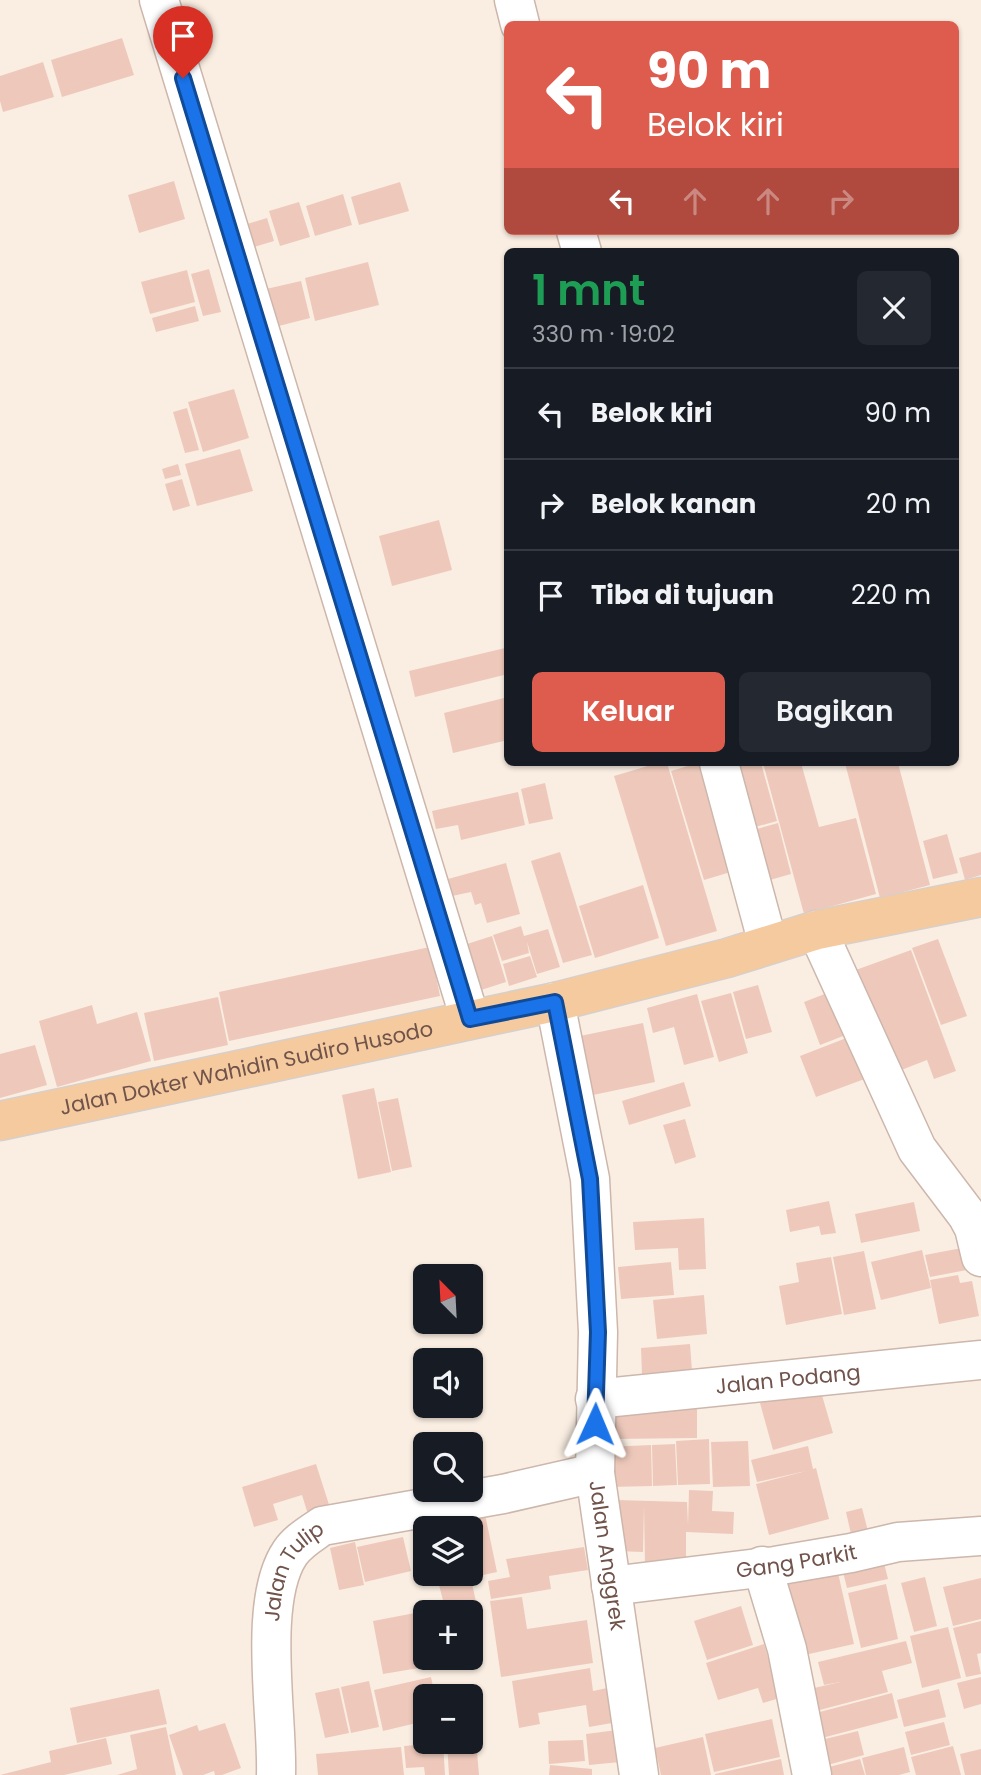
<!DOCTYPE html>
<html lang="id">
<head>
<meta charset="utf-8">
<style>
	:root { --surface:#171b24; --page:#242831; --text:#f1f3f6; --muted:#9ea1a6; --line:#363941; --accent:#dd5c4e }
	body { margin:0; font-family:Poppins,sans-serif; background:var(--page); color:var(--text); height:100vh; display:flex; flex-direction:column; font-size:26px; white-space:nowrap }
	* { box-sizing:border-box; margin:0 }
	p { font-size:23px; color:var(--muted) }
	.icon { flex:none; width:38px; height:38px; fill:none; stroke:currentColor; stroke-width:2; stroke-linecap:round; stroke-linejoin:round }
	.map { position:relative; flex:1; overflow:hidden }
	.sheet { position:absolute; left:504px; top:248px; width:455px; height:518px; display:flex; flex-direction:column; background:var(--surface); border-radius:10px; box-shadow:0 2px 5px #0004 }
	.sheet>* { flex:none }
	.banner { position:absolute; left:504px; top:21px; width:455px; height:214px; border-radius:10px; box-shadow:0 2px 5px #0004; background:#dd5c4e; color:#fff; overflow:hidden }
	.needle { width:46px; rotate:336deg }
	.buttons { position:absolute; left:413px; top:1264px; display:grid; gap:14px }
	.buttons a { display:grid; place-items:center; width:70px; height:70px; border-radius:10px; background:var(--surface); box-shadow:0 2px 5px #0004; font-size:35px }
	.pin { position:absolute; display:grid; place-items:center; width:60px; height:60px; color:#fff; margin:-72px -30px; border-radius:50% 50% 50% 0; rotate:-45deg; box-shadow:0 0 7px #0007 }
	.pin .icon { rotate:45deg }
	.me { position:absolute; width:77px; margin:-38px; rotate:1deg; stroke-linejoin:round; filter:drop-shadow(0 0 5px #0008) }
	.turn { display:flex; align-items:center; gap:24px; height:147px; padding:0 28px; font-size:32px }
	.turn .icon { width:91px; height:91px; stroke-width:2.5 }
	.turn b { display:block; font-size:49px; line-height:60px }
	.lanes { display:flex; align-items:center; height:66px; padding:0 28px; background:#0003; justify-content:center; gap:35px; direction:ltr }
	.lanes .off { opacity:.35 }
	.round { display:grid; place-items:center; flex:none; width:74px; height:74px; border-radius:10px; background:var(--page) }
	.headline { display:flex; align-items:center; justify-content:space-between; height:119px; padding:0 28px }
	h1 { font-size:42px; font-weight:600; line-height:52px; color:#1e9e55 }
	.primary-button { display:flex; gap:14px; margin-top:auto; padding:14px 28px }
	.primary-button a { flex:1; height:80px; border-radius:10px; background:var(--accent); color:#fff; font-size:28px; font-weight:600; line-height:80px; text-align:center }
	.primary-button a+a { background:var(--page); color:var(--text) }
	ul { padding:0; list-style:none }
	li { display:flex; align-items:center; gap:21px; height:91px; padding:0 28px; border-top:2px solid var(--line) }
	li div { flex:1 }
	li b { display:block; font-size:26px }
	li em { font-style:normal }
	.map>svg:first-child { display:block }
	.building { fill:#eec9bb }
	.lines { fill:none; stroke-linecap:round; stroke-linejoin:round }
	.minor-casing { stroke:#cdb7ac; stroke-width:41 }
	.major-casing { stroke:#d7cfcc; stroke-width:41 }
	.minor { stroke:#fff; stroke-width:38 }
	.major { stroke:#f5ca9e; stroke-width:38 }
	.route-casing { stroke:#114b97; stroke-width:18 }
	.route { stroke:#1a73e8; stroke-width:12 }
	.labels { text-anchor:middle; stroke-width:5; stroke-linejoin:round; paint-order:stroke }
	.street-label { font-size:21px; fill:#70534a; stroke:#fef2e8 }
</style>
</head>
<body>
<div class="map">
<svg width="981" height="1775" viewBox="0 0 981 1775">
	<rect width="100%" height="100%" fill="#faeee2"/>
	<g class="building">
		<path d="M122 38 134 75 62 97 51 60Z"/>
		<path d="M43 62 54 97 3 112 0 101V76Z"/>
		<path d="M174 181 185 219 139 233 128 195Z"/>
		<path d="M400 182 409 211 359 225 351 197Z"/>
		<path d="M343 194 352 225 315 236 306 206Z"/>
		<path d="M299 202 310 237 280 246 269 211Z"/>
		<path d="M267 218 274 241 251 248 244 225Z"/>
		<path d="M368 262 379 305 315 321 305 278Z"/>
		<path d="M209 269 221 312 203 316 191 274Z"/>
		<path d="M187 270 195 302 150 314 141 282Z"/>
		<path d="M301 281 310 318 275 327 266 289Z"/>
		<path d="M195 306 199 321 156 332 152 318Z"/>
		<path d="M234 389 249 438 203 452 188 402Z"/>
		<path d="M187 408 199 450 185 453 173 412Z"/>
		<path d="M240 449 253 491 197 506 185 464Z"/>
		<path d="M178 464 181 475 165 479 162 469Z"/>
		<path d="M182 479 190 506 173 511 165 484Z"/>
		<path d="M439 520 452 570 392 586 379 536Z"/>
		<path d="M505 648 508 674 415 697 409 671Z"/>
		<path d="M508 697V740L453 753 444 713Z"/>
		<path d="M658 763H667L717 931 666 946 614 776Z"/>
		<path d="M698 763H701L734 871 704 880 671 771Z"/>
		<path d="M723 763H761L777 821 741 831Z"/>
		<path d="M763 763H801L819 827 856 818 876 894 804 914Z"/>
		<path d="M845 763H898L930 885 880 898Z"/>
		<path d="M545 783 553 819 529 824 521 789Z"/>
		<path d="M518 792 525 825 461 840 458 825 436 829 432 811Z"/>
		<path d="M778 823 791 874 756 884 743 833Z"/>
		<path d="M947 834 958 873 933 879 923 841Z"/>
		<path d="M560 852 592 955 563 963 531 861Z"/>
		<path d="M981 852V875L965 880 959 858Z"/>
		<path d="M506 863 520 914 487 923 481 903 475 905 471 892 452 896 448 879Z"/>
		<path d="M643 885 659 938 595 958 579 906Z"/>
		<path d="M521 926 524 936 548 929 560 967 537 974 527 942 529 953 502 961 493 935Z"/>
		<path d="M492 936 506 982 478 991 464 945Z"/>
		<path d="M938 939 967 1016 941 1025 912 948Z"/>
		<path d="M430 947 440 996 229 1041 219 992Z"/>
		<path d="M911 950 956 1071 934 1079 927 1060 891 1074 853 971Z"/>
		<path d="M530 956 537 977 509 986 503 964Z"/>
		<path d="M758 985 772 1032 746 1039 733 992Z"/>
		<path d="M835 990 851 1033 820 1045 804 1002Z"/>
		<path d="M731 993 748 1053 719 1062 701 1001Z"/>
		<path d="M697 994 714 1057 684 1065 674 1027 653 1033 647 1008Z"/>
		<path d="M218 997 228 1045 154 1061 144 1013Z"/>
		<path d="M92 1005 97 1024 137 1012 151 1061 57 1087 39 1021Z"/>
		<path d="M643 1023 655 1082 593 1095 580 1036Z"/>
		<path d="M854 1035 870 1077 816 1097 800 1056Z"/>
		<path d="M35 1045 47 1085 0 1098V1054Z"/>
		<path d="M684 1082 691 1106 629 1125 622 1101Z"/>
		<path d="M374 1088 391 1172 358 1179 342 1095Z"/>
		<path d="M398 1098 412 1167 392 1171 378 1102Z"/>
		<path d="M685 1119 696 1157 675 1164 663 1125Z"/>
		<path d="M829 1201 836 1233 821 1235 819 1226 790 1232 786 1210Z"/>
		<path d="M914 1202 920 1231 861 1243 855 1214Z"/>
		<path d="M704 1218 706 1269 679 1270 678 1248 635 1250 633 1222Z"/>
		<path d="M967 1247 972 1269 930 1277 925 1255Z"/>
		<path d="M922 1250 931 1288 881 1300 871 1262Z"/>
		<path d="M864 1251 876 1309 844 1315 833 1257Z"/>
		<path d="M831 1257 842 1314 786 1325 779 1286 799 1282 796 1263Z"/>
		<path d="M671 1262 674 1295 621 1299 618 1267Z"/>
		<path d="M958 1275 960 1283 972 1281 979 1316 939 1324 930 1280Z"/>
		<path d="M704 1295 707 1334 657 1339 653 1300Z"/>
		<path d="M690 1344 692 1371 642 1374 641 1348Z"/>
		<path d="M819 1385 833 1433 773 1450 760 1403Z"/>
		<path d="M697 1407V1438L611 1439V1409Z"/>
		<path d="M709 1439 710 1484 678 1485 676 1441Z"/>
		<path d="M748 1441 750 1486 713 1487 711 1442Z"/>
		<path d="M675 1444 677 1485 653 1486 652 1445Z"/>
		<path d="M651 1445 652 1486 609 1487 607 1447Z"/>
		<path d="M808 1446 813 1469 816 1468 829 1519 769 1535 756 1484 806 1471 757 1482 751 1460Z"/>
		<path d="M316 1464 332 1514 310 1521 302 1495 273 1504 278 1520 254 1527 242 1487Z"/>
		<path d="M689 1490 713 1491 712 1511 734 1512 733 1534 686 1532V1567L645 1566 644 1506 643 1552 615 1551 616 1500 687 1502 688 1525Z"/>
		<path d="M862 1508 870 1539 853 1543 846 1512Z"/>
		<path d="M485 1514 497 1572 474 1577 471 1561V1528H464L462 1520Z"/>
		<path d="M403 1537 411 1571 365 1582 357 1547Z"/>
		<path d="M355 1542 364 1585 339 1590 330 1548Z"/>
		<path d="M584 1547 588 1570 549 1576 551 1589 491 1599 488 1581 510 1577 506 1559Z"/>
		<path d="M882 1555 888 1579 847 1588 841 1564Z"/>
		<path d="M836 1564 854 1644 800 1656 781 1578Z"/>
		<path d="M925 1577 937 1626 914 1632 901 1583Z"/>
		<path d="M981 1578V1619L953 1626 943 1587Z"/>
		<path d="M471 1579 478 1611 446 1612 439 1585Z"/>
		<path d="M886 1584 898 1639 861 1648 848 1593Z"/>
		<path d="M522 1597 527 1629 587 1620 593 1663 501 1677 490 1601Z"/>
		<path d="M741 1606 753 1645 707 1660 694 1621Z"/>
		<path d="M415 1613 425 1667 383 1674 373 1621Z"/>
		<path d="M981 1621V1653L977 1654 981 1674 966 1677 953 1628Z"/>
		<path d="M948 1627 961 1678 922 1688 910 1636Z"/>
		<path d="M906 1641 912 1663 882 1671 888 1692 816 1711 810 1689 840 1682 824 1685 818 1662Z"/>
		<path d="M764 1644 780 1698 763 1703 758 1688 718 1700 706 1663Z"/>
		<path d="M590 1668 593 1691 607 1688 612 1723 589 1727 586 1705 538 1713 540 1724 519 1728 512 1681Z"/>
		<path d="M431 1677 435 1696H425V1721L383 1731 374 1690Z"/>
		<path d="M981 1677V1704L964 1709 957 1683Z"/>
		<path d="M369 1681 379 1727 351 1733 341 1687Z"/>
		<path d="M339 1688 349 1733 325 1738 315 1693Z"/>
		<path d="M159 1689 167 1724 77 1743 70 1708Z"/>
		<path d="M939 1689 946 1717 904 1727 897 1700Z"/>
		<path d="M892 1693 898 1718 818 1739 812 1714Z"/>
		<path d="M772 1719 780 1757 714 1772 705 1734Z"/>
		<path d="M944 1722 950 1745 911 1755 905 1732Z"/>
		<path d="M225 1723 241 1768 222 1775H215L214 1771 203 1775H183L169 1735 197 1725 199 1731Z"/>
		<path d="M166 1727 176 1775H117L137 1769 130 1735Z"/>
		<path d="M617 1730 620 1762 589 1765 586 1734Z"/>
		<path d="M858 1731 864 1755 824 1766 817 1741Z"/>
		<path d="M703 1737 711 1775H661L655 1748Z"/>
		<path d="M106 1738 112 1764 64 1775H0L51 1762 49 1751Z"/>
		<path d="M471 1740H476L479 1775H449L447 1742Z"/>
		<path d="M583 1740 585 1761 549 1764 548 1741Z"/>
		<path d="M443 1743 445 1775H425L424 1767 406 1768 404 1746Z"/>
		<path d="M953 1746 961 1775H916L911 1757Z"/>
		<path d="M401 1747 404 1775H318L316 1754Z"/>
		<path d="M904 1747 910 1772 899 1775H866L862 1758Z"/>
		<path d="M981 1749V1775H965L960 1754Z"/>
		<path d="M781 1759 784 1775H715V1774Z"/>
		<path d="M860 1759 865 1775H827L825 1768Z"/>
		<path d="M550 1765 592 1769V1775H549Z"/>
	</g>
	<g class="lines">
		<g class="minor-casing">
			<g id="minor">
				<path d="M159 0 470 1019"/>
				<path d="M514 0 520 24"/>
				<path d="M576 231 582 252"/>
				<path d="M719 763 768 944"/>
				<path d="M817 930 917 1149 967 1215 974 1228 981 1257"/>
				<path id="s1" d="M555 1002 590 1179 598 1332 595 1473 639 1775"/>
				<path id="s2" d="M595 1399 981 1360"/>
				<path d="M762 1566 787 1649 812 1775"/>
				<path id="s3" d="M611 1586 775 1566 851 1553 898 1542 981 1536"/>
				<path id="s4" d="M276 1775C278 1715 257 1602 290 1553 298 1541 311 1534 322 1526L503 1494 595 1473"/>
			</g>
		</g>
		<g class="major-casing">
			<g id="major">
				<path id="s5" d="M0 1121 555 1002 727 958 817 930 981 897"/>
			</g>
		</g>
		<use href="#minor" class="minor"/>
		<use href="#major" class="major"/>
	</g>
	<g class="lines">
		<g class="route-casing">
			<path id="route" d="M183 78 470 1019 555 1002 590 1179 598 1332 595 1424"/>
		</g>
		<use href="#route" class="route"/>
	</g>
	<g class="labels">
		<g class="street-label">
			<text dy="7" stroke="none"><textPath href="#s5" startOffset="252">Jalan Dokter Wahidin Sudiro Husodo</textPath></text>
			<text dy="7" stroke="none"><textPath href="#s2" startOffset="194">Jalan Podang</textPath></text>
			<text dy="7" stroke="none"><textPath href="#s1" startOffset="558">Jalan Anggrek</textPath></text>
			<text dy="7" stroke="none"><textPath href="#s3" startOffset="187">Gang Parkit</textPath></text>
			<text dy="7" stroke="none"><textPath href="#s4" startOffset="210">Jalan Tulip</textPath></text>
		</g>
	</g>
</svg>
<div class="buttons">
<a><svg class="needle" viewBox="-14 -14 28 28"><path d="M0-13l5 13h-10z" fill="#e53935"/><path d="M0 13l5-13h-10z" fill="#9ea1a6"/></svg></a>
<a><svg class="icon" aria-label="sound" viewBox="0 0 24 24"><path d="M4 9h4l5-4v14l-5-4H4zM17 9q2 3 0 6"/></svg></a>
<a><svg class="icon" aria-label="search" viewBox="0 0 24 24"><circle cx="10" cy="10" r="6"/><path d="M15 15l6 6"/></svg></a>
<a><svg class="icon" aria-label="layers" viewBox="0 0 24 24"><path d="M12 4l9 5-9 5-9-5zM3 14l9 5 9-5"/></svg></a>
<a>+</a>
<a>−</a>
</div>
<div class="pin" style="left:183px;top:78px;background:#d93025"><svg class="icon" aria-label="arrive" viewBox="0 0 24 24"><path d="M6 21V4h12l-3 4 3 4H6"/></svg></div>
<svg class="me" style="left:595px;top:1424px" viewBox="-20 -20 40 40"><path d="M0-17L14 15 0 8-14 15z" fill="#1a73e8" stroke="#fff" stroke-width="4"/></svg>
<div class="banner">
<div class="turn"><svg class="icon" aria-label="left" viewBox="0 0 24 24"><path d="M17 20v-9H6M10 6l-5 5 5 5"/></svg><div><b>90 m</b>Belok kiri</div></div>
<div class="lanes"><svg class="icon" aria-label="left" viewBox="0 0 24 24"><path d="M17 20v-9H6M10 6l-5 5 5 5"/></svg><svg class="icon off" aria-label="ahead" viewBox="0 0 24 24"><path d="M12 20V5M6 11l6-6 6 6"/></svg><svg class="icon off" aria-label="ahead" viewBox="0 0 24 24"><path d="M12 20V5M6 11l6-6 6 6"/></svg><svg class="icon off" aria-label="right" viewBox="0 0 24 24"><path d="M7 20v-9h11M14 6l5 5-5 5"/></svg></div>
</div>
<section class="sheet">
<div class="headline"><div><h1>1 mnt</h1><p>330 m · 19:02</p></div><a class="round"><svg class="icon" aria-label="close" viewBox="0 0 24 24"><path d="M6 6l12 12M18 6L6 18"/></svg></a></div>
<ul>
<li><svg class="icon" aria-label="left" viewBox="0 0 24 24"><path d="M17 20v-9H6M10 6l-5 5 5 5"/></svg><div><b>Belok kiri</b></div><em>90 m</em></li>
<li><svg class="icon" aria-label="right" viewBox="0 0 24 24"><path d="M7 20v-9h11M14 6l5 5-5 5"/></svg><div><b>Belok kanan</b></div><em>20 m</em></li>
<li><svg class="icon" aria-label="arrive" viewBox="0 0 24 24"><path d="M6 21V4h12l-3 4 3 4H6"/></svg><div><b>Tiba di tujuan</b></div><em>220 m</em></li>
</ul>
<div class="primary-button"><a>Keluar</a><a>Bagikan</a></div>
</section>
</div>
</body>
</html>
